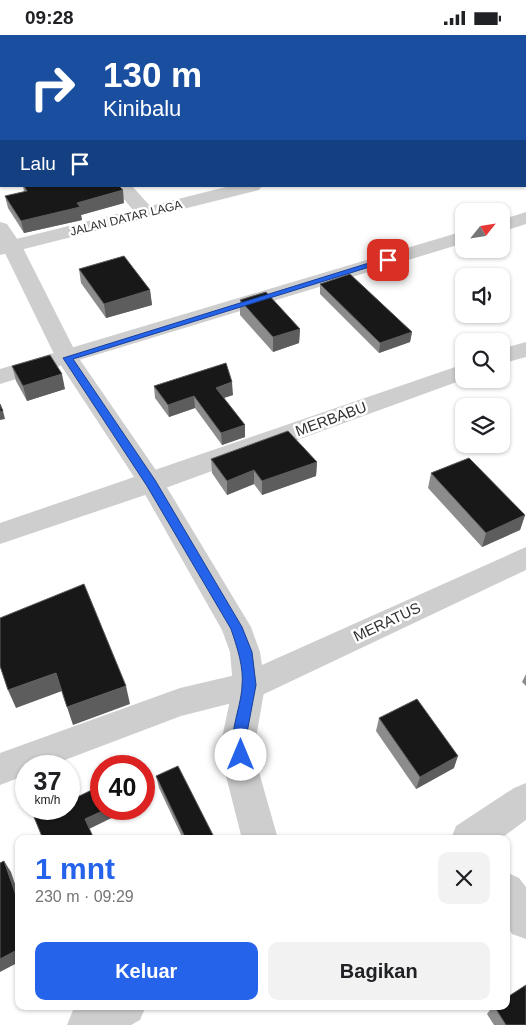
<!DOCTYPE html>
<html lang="id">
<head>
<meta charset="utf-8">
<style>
	:root { --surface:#fff; --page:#f2f2f2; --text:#202124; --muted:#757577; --accent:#2563eb }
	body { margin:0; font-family:Helvetica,sans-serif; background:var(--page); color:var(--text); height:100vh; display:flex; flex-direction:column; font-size:19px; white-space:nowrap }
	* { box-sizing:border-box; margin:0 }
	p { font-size:16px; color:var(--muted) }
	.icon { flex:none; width:28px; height:28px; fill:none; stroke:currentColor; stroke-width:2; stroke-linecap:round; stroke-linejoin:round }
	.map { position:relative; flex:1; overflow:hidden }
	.details { position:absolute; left:15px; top:800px; width:495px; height:175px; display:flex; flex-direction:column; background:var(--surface); border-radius:10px; box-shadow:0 1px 4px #0004 }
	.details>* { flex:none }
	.guide { position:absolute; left:0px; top:0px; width:526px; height:152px; box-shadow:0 1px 4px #0004; background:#1a4fa0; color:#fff; overflow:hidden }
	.needle { width:32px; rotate:60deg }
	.fabs { position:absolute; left:455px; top:168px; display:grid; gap:10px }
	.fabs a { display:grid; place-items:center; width:55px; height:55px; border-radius:10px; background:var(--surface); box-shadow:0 1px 4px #0004; font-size:25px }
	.speed { position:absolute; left:15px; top:720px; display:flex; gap:10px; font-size:25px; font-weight:700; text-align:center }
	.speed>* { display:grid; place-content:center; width:65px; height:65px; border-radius:50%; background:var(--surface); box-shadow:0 1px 4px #0004; line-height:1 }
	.speed small { font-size:12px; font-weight:400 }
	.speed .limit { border:8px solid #d22; background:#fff; color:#111 }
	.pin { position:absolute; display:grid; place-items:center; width:42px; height:42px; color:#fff; margin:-21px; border-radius:10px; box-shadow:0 2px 8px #0006 }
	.me { position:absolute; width:55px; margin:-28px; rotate:0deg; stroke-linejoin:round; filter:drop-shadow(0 0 4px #0008) }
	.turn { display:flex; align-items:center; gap:18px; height:105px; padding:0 20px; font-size:22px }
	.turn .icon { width:65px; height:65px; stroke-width:2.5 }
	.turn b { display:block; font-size:35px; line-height:42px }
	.then { display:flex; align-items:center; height:48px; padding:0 20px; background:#0003; gap:10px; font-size:19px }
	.round { display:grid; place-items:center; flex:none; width:52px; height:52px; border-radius:10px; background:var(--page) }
	.overview { display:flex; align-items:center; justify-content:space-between; height:85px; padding:0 20px }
	h1 { font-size:30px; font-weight:700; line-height:38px; color:var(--accent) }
	.action { display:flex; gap:10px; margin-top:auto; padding:10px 20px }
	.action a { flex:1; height:58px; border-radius:10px; background:var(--accent); color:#fff; font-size:20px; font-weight:700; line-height:58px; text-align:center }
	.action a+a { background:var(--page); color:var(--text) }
	.status { display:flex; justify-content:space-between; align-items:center; height:35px; padding:0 25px; background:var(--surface); direction:ltr }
	.status svg { height:14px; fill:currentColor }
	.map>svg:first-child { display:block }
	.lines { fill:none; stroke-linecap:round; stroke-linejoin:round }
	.minor { fill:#cecece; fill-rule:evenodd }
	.tertiary { fill:#cecece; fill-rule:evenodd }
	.wall { fill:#8c8c8c }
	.shaded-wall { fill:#5d5d5d }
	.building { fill:#181818; stroke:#5d5d5d }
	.route { fill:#2563eb; stroke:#184099 }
	.labels { text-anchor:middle; stroke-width:5; stroke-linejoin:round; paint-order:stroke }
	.far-street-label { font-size:12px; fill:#313131; stroke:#fff }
	.street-label { font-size:15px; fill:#313131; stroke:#fff }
</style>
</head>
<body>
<div class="status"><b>09:28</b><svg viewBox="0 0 49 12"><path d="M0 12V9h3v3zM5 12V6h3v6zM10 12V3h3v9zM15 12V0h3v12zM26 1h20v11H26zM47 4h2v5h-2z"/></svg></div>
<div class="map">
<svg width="526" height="990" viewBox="0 0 526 990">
	<rect width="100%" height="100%" fill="#fff"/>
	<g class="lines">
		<g class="minor">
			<rect x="525" y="78" width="1" height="10"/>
			<rect x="0" y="122" width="1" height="10"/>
			<path d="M113 151H132L150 171 230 151H262L259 155 0 220V208L133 175Z"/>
			<path d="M526 177V189L501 197V185Z"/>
			<path d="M464 196V208L0 349V334Z"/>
			<path d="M526 307V322L501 329V314Z"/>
			<path d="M464 329 465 344 160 455 0 509V488Z"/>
			<path d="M526 512V535L260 661 181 681 49 731H26V740L0 750V718L180 653 244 638Z"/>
			<path d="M506 837 519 843 526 852V904L512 899 506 889Z"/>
		</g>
		<g class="tertiary">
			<path d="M0 187 7 189 22 211 78 322 160 441 251 592 260 617 265 651 256 703 259 737 278 804H242L225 737 222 703 233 651 230 617 222 595 142 454 56 323 0 208Z"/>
			<path d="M526 748V785L500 804H451L456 791 514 753Z"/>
			<path d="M82 971H146L140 985 131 990H67L73 975Z"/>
		</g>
	</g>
	<g class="wall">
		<path d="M300 0H526V6L525 7 526 67 525 1H302Z"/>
		<path d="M23 151 124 168 81 180 82 185 24 198 8 173 5 161 24 157Z"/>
		<path d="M79 234 150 255 152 270 106 283 81 248Z"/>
		<path d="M320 249 412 297 410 307 379 318 320 259Z"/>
		<path d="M240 265 300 294 299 308 273 317 240 280Z"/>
		<path d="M12 331 65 354 27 366 16 346Z"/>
		<path d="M154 351 233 360 224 363 245 402 222 410 195 373 169 382 155 363Z"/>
		<path d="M211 424 317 427 316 441 262 460 254 449 227 460 212 438Z"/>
		<path d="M431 438 525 480 520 495 482 512 428 453Z"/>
		<path d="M526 639V651L522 647Z"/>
		<path d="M379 683 454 733 416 754 376 696Z"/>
		<path d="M156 741 215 804H183L159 753Z"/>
		<path d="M493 971H506L526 990H494L487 979Z"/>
	</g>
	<g class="shaded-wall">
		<path d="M181 0H224L218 1H175Z"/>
		<path d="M252 0H273L267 1H252Z"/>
		<rect x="525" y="59" width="1" height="8"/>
		<path d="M0 78H1V89L0 90Z"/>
		<path d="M123 155 124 168 81 180 82 185 24 198 21 186 77 168Z"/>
		<path d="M150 255 152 270 106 283 104 269Z"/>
		<path d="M300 294 299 308 273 317V302Z"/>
		<path d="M412 297 410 307 379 318 380 308Z"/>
		<path d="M62 339 65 354 27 366 23 351Z"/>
		<path d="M232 347 233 360 217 365 216 353Z"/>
		<path d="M194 361 195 373 169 382 168 370Z"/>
		<path d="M3 376 5 384 0 385V377Z"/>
		<path d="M245 390V402L222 410 221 398Z"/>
		<path d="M317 427 316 441 262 460V446Z"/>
		<path d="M254 435V449L227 460V446Z"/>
		<path d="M525 480 520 495 482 512 486 498Z"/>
		<path d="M56 638 62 656 16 673 8 655Z"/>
		<path d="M126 651 130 669 73 690 67 672Z"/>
		<path d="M458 721 454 733 416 754 420 742Z"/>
		<path d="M107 774H130L89 794 85 784Z"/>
		<path d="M4 826 11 837 19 861V869Z"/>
		<path d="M19 914V927L0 937V924Z"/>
	</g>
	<g class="building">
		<path d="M53 0H181L175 1H54Z"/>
		<path d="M312 0H525V1H314Z"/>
		<path d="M525 2 526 9V59H525Z"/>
		<rect x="0" y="55" width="1" height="23"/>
		<path d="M24 151H119L123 155 77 168 80 172 21 186 5 161 27 156Z"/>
		<path d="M124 221 150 255 104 269 79 234Z"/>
		<path d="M350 239 412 297 380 308 320 249Z"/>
		<path d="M266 257 300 294 273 302 240 265Z"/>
		<path d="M50 320 62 339 23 351 12 331Z"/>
		<path d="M226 328 232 347 216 353 245 390 221 398 194 361 168 370 154 351Z"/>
		<path d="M0 369 3 376 0 377Z"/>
		<path d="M288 396 317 427 262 446 254 435 227 446 211 424Z"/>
		<path d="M469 423 525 480 486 498 431 438Z"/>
		<path d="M84 549 126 651 67 672 56 638 8 655 0 631V583Z"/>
		<path d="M417 664 458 721 420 742 379 683Z"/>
		<path d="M129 725 131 731H115Z"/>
		<path d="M178 731 215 804H186L156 741Z"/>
		<path d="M101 738V774H107L85 784 94 804H43L34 782 52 774H69V766L100 751 96 740Z"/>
		<path d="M4 826 19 869V914L0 924V828Z"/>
		<path d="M526 950V990H506L494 971H506V963Z"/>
	</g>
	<path class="route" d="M385 223 392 225 73 324 155 445 242 592 252 617 256 650 246 703 248 720 246 725 241 727 236 725C226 702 241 675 242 651 244 632 237 612 231 594L147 451 63 323Z"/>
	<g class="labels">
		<g class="far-street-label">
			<text transform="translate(126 183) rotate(-14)" y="4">JALAN DATAR LAGA</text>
		</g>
		<g class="street-label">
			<text transform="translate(331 384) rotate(-20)" y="5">MERBABU</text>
			<text transform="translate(387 587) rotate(-25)" y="5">MERATUS</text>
		</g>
	</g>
</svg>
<div class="fabs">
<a><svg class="needle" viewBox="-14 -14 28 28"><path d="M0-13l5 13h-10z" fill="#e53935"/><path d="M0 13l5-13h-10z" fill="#757577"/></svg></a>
<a><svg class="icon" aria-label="sound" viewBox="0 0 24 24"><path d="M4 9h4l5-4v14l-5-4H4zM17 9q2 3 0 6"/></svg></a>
<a><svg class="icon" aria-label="search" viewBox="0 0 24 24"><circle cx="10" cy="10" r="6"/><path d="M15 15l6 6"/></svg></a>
<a><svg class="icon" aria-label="layers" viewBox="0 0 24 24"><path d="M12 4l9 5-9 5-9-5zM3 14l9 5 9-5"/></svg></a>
</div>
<div class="speed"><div>37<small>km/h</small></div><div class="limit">40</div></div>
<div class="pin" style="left:388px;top:225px;background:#d93025"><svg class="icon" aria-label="arrive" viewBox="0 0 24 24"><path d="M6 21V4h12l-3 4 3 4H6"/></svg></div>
<svg class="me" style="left:241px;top:720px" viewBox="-20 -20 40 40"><circle r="19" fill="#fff"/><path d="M0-13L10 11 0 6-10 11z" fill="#2563eb"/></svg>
<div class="guide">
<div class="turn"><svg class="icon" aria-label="right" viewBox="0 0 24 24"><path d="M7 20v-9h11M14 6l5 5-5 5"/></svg><div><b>130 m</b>Kinibalu</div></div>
<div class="then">Lalu<svg class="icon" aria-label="arrive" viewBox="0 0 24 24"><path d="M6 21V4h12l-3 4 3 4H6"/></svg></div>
</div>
<section class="details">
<div class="overview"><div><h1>1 mnt</h1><p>230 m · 09:29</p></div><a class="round"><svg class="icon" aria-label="close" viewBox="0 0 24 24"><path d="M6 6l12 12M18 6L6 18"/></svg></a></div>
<div class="action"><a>Keluar</a><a>Bagikan</a></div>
</section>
</div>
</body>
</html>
